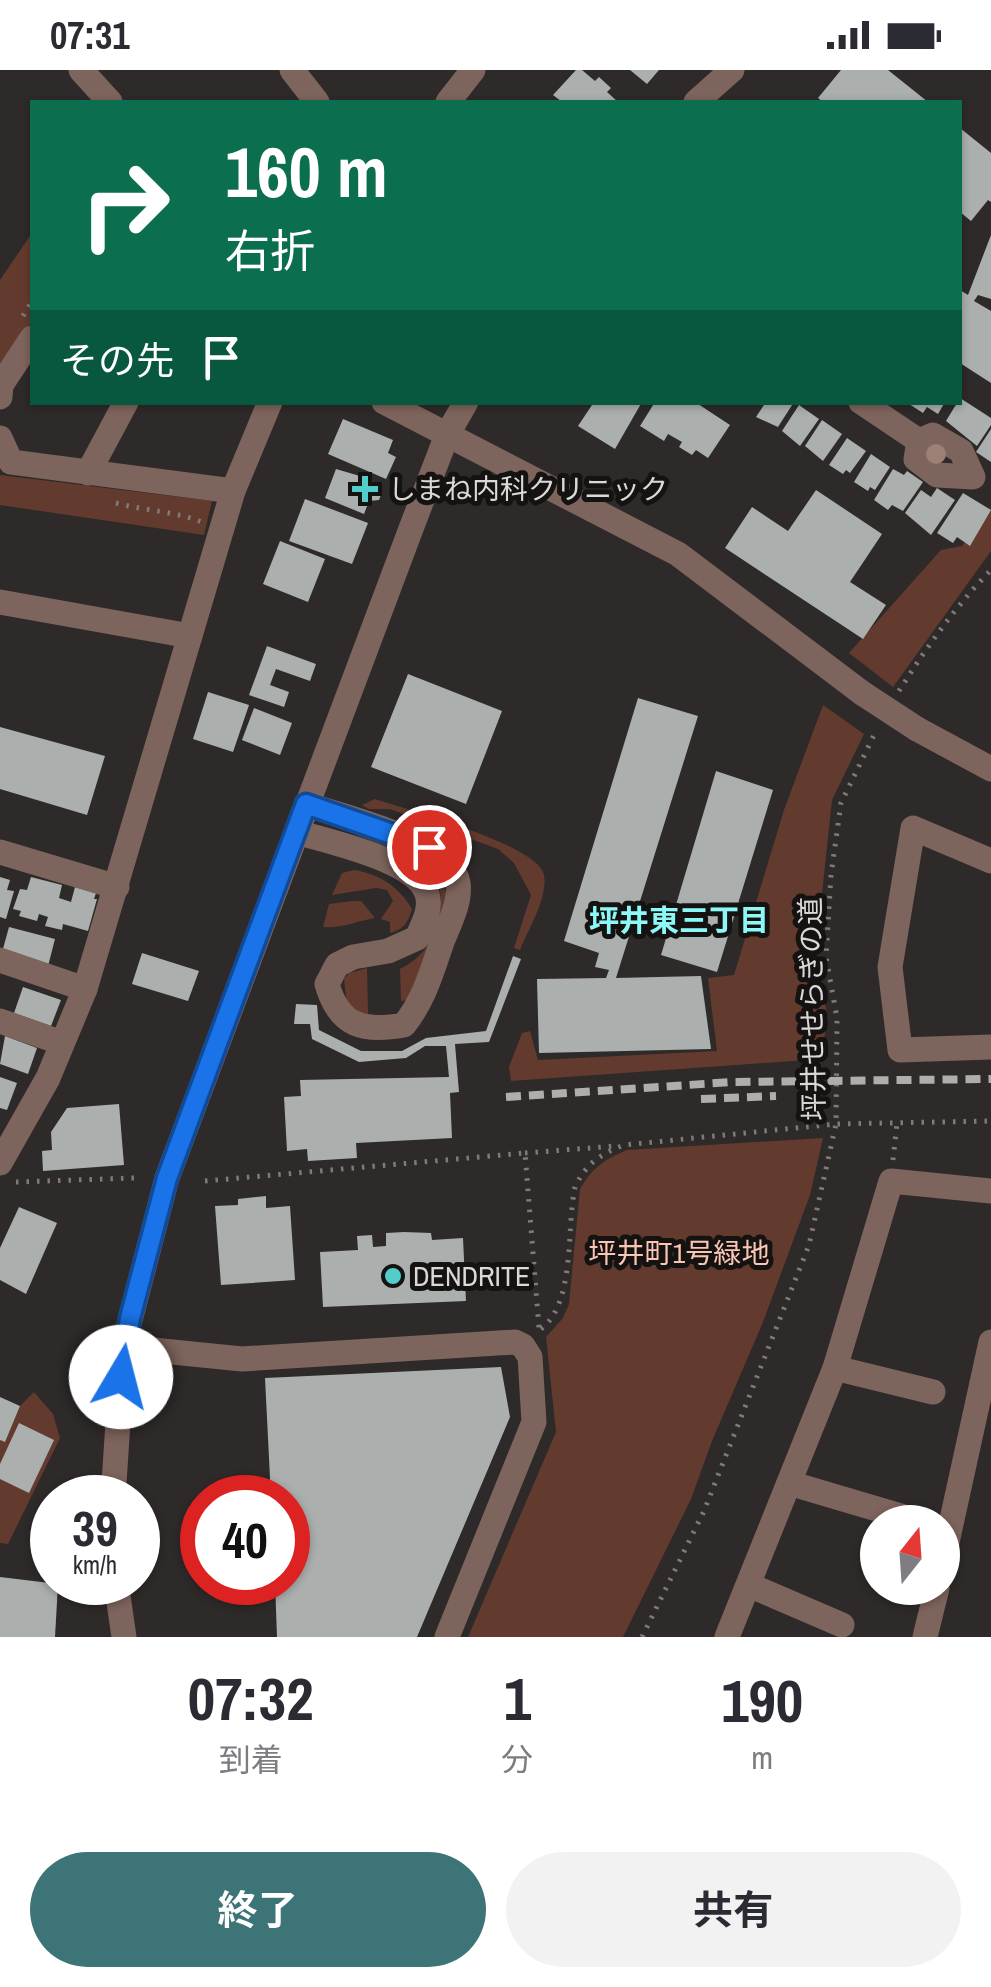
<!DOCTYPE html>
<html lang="ja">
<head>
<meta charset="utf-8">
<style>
	:root { --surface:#fff; --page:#f2f2f3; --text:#2b2b33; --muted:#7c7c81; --accent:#3d7477 }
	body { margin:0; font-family:"Archivo Narrow","Noto Sans JP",sans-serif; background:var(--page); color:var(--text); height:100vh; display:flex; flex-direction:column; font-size:38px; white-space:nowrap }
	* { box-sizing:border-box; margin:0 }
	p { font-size:32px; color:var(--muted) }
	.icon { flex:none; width:55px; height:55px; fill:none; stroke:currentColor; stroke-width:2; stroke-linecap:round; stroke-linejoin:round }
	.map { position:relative; height:1567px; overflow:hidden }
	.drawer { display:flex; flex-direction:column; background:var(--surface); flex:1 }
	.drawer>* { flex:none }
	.banner { position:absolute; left:30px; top:30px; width:932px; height:305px; border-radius:0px; box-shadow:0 2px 8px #0004; background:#0b6e4f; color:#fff; overflow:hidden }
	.needle { width:65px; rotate:17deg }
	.tools { position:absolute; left:860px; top:1435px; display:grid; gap:20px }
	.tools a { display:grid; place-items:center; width:100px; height:100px; border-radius:50%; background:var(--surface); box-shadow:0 2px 8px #0004; font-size:50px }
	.speed { position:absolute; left:30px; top:1405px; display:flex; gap:20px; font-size:50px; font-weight:700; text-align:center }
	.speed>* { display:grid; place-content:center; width:130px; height:130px; border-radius:50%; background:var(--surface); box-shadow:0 2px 8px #0004; line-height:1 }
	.speed small { font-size:25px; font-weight:400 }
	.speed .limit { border:15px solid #d22; background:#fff; color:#111 }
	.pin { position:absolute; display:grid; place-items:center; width:85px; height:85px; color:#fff; margin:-42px; border:5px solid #fff; border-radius:50%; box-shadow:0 2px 10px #0007 }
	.me { position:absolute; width:110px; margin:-55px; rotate:8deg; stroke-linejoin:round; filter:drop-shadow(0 0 8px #0008) }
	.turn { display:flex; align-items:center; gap:35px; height:210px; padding:0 30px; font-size:45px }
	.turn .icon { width:130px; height:130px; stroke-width:2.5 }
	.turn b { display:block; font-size:70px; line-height:85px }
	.then { display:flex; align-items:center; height:95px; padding:0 30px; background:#0003; gap:20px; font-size:38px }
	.eta { display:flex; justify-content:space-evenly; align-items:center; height:170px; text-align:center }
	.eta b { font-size:60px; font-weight:700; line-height:70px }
	.button { display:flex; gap:20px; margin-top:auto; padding:20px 30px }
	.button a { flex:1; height:115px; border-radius:60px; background:var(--accent); color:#fff; font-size:40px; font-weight:700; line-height:115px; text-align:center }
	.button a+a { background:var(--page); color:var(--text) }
	.status { display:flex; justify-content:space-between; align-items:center; height:70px; padding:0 50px; background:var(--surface); direction:ltr }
	.status svg { height:28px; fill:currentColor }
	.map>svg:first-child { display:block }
	.green { fill:#623b2e }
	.building { fill:#abb0af }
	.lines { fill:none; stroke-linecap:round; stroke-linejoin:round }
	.path { stroke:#7e7b7a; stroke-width:5; stroke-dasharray:2.5 8; stroke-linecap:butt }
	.minor { stroke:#7d645c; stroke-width:25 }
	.rail { stroke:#b0aead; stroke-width:8; stroke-dasharray:15 8; stroke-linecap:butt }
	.minor-bridge { stroke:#7d645c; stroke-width:25 }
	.tree { fill:#9e7f75 }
	.route-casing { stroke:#114b97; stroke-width:25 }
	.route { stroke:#1a73e8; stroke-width:18 }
	.poi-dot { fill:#53cdca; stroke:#141312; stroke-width:4 }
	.labels { text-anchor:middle; stroke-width:10; stroke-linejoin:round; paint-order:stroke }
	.poi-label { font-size:28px; fill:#dbd9d8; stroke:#141312; text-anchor:start }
	.street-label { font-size:28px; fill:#dbd9d8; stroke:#141312 }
	.park-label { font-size:28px; fill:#fbc5b4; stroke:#141312 }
	.neighbourhood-label { font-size:30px; font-weight:bold; fill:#8df9f6; stroke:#141312 }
</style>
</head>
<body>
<div class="status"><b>07:31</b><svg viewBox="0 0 49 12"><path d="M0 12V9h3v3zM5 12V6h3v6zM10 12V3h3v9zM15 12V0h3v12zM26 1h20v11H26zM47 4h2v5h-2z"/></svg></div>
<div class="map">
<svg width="991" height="1567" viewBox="0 0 991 1567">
	<rect width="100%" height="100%" fill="#2d2a29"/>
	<g class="green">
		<path d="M32 163V251L0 299V210Z"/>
		<path d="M0 405 212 431 204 465 0 435Z"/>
		<path d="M991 437V481L893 617 849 583 941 480 962 476Z"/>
		<path d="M823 635 864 664 832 730 815 889 828 948 820 989 511 1011 509 997 522 963 530 961 538 990 717 981 708 908 734 905 784 740Z"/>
		<path d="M375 729C405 739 539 775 544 805 548 828 528 860 520 880L514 878 531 825 514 793 498 779 390 739H369L362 735Z"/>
		<path d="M358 758C400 775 442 781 448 833L407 930 401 931 400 899C423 887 430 875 438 851 456 794 396 781 356 765Z"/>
		<path d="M354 800C380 804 399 817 412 839 408 853 404 859 390 863V852L381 849 393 831 387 820 376 818 332 825 342 803Z"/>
		<path d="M352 831H361L375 848C357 851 341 859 323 857L329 834Z"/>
		<path d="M367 898 368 944 360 943 347 935 344 909 349 903Z"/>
		<path d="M823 1068 810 1125 763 1252 712 1371 691 1429 623 1567H468L556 1362 546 1267 563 1248 569 1234 580 1119C592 1098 605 1089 627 1080Z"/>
		<path d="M34 1322 53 1344 60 1368 8 1474 0 1473V1370L5 1371 20 1336Z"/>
	</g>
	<g class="building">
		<path d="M576 0H582L595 11 599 7 611 18 607 22 618 32H562L553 25Z"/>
		<path d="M630 0H659L647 14Z"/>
		<path d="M841 0H888L928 32H823L818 28Z"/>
		<path d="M960 58 991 83V132L988 130 971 151 960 142Z"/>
		<path d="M991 165V229L978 225 974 231 991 241V313L960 293V220L968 225Z"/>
		<path d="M960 328 991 348V355L977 376 946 351Z"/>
		<path d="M594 332H642L615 379 578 356Z"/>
		<path d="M655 332H695L730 355 708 388 696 380 692 385 679 377 682 372 668 364 664 371 640 356Z"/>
		<path d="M766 332H794L778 357 756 347Z"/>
		<path d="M906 332H945L938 344 927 337 923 343Z"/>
		<path d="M799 335 819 349 800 376 782 361Z"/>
		<path d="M343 349 393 370 388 383 396 387 386 409 328 384Z"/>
		<path d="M822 350 842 364 823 391 805 376Z"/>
		<path d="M991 359V392L976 382Z"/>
		<path d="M847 368 866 381 850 403 846 400 843 404 829 395Z"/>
		<path d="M871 384 890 397 875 420 870 417 868 421 854 412Z"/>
		<path d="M336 399 370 409 382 422 379 430 369 431 364 444 325 428Z"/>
		<path d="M893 399 904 405 907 401 923 412 903 441 892 435 888 440 874 430Z"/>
		<path d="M937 418 955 430 931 465 905 443 921 420 931 427Z"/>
		<path d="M816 420 882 464 850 512 886 535 863 569 725 478 752 437 788 461Z"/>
		<path d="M963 423 991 440 970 476 957 467 953 473 937 463Z"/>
		<path d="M305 429 368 453 352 494 289 471Z"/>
		<path d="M280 471 325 489 308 532 263 514Z"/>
		<path d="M267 576 316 594 310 611 276 599 270 615 289 622 284 637 249 625Z"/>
		<path d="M408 604 502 641 466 734 371 697Z"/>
		<path d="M208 622 249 635 233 682 193 669Z"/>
		<path d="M638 628 698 646 616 908 701 906 711 979 539 983 537 909 606 908 609 900 595 897 599 883 564 871Z"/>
		<path d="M254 638 292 653 280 685 242 670Z"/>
		<path d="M0 657 105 686 87 745 0 719Z"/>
		<path d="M716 701 773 720 717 902 661 885Z"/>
		<path d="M0 807 10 810 7 820 14 821 6 849 0 847Z"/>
		<path d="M31 807 62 815 59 828 71 832 75 817 96 823 94 829H97L88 861 63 854 62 860 45 856 48 847 39 844 37 851 19 846 21 841 13 839 20 819 27 820Z"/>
		<path d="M9 857 55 869 47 900 1 886Z"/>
		<path d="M142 883 199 901 188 931 132 914Z"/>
		<path d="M513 886 521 889 489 972 455 974 459 1022 450 1023 452 1068 356 1073 357 1088 308 1091 307 1079 287 1081 284 1027 301 1026 300 1010 449 1007 446 976H425L406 988 359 992 312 969 310 954H294L296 934 317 935 319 960 361 981H402L426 968 486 961Z"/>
		<path d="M23 917 61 930 51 956 14 943Z"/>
		<path d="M5 966 37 978 28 1004 0 994Z"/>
		<path d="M0 1007 17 1013 7 1040 0 1038Z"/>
		<path d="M119 1034 124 1095 43 1101 42 1081 52 1080 51 1062 67 1038Z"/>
		<path d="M266 1126V1138L290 1136 295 1210 221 1215 215 1136 238 1135V1129Z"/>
		<path d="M19 1137 57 1153 26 1224 0 1210V1178Z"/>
		<path d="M404 1162 431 1163 432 1170 463 1168 466 1231 323 1237 320 1182 358 1180 357 1166 372 1165 373 1177 386 1176V1163Z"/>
		<path d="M501 1297 510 1347 417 1567H277L275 1512H288V1428H271L265 1308Z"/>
		<path d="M0 1327 20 1336 5 1372 0 1370Z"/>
		<path d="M19 1353 54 1370 29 1423 0 1409V1394Z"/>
		<path d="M0 1507 58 1514 55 1567H0Z"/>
	</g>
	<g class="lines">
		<g class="path">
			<path d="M23 246 32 231"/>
			<path d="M116 433C146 441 174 441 202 452"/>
			<path d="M899 621C926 578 955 537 991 500"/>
			<path d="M525 1083 616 1076"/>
			<path d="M893 1090 897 1053"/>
			<path d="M205 1111 525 1083 539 1258"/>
			<path d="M16 1112 134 1108"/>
			<path d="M541 1259C576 1232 566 1158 575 1117 586 1094 600 1084 624 1075L836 1054 991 1051"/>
			<path d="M642 1567 704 1441 809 1175 836 1054 837 948 826 887 831 805 841 733 876 661"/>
		</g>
		<g class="minor">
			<path d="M81 0 110 32"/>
			<path d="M292 0 317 32"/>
			<path d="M448 32 473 0"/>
			<path d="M696 32 732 0"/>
			<path d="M0 327 1 315 32 268"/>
			<path d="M384 332 678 484 862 623"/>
			<path d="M861 332 919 371"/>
			<path d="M933 365 961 381 973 407 937 405 916 389 919 371Z"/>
			<path d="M0 368 11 392 233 421"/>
			<path d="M88 403 126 332"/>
			<path d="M0 532 190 566"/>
			<path d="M917 659 991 699"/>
			<path d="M297 762C329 772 417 790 427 824 432 839 423 854 417 868L388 881 353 887 337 895 327 914C339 957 364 962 404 955 424 930 432 901 442 872 449 854 461 832 458 813 452 771 342 747 306 734"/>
			<path d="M0 782 117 817"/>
			<path d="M991 791 913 758 890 897 900 980 991 977"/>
			<path d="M0 890 85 919"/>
			<path d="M0 951 62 973"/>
			<path d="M0 1093 48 1008 85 919 233 421 270 332"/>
			<path d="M123 1277 242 1289 515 1272 523 1276 530 1287 534 1352 447 1567"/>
			<path d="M835 1298 933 1322"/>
			<path d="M789 1413 921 1452"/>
			<path d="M113 1428 123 1277 167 1108 412 456 447 365 466 332"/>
			<path d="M942 1495 991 1272"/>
			<path d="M116 1512 124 1567"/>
			<path d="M749 1515 842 1555"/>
			<path d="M727 1567 835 1298 891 1111 991 1121"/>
			<path d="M925 1567 937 1518"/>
		</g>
		<g class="rail">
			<path d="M506 1027 733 1012 991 1009"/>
			<path d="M701 1029 776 1026"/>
		</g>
		<path class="minor-bridge" d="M862 623 917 659"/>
	</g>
	<circle class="tree" cx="936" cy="384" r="10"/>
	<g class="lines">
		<g class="route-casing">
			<path id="route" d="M121 1307 130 1248 167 1108 306 734 429 777"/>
		</g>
		<use href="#route" class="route"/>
	</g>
	<g class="poi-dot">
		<path d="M360 404h10v10h10v10h-10v10h-10v-10h-10v-10h10z"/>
		<circle cx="393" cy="1206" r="10"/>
	</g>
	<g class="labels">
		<g class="poi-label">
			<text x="388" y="429">しまね内科クリニック</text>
			<text x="413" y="1216">DENDRITE</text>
		</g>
		<g class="street-label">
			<text transform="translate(812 939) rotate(-91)" y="10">坪井せせらぎの道</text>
		</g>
		<g class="park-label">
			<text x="679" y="1193">坪井町1号緑地</text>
		</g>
		<g class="neighbourhood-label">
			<text x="679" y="861">坪井東三丁目</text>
		</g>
	</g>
</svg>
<div class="tools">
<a><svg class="needle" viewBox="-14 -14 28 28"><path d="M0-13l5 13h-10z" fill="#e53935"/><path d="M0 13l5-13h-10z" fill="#7c7c81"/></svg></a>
</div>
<div class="speed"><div>39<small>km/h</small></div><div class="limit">40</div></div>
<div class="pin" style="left:429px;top:777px;background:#d93025"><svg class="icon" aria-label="arrive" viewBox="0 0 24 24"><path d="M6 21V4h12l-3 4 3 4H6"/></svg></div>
<svg class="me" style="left:121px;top:1307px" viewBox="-20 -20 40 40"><circle r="19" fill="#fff"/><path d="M0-13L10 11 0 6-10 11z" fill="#1a73e8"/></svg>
<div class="banner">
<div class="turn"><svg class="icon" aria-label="right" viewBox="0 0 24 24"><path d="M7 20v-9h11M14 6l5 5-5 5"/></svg><div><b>160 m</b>右折</div></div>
<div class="then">その先<svg class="icon" aria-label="arrive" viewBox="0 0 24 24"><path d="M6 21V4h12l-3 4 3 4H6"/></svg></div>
</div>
</div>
<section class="drawer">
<div class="eta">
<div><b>07:32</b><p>到着</p></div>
<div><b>1</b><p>分</p></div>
<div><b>190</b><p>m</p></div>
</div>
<div class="button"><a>終了</a><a>共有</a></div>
</section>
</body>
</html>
